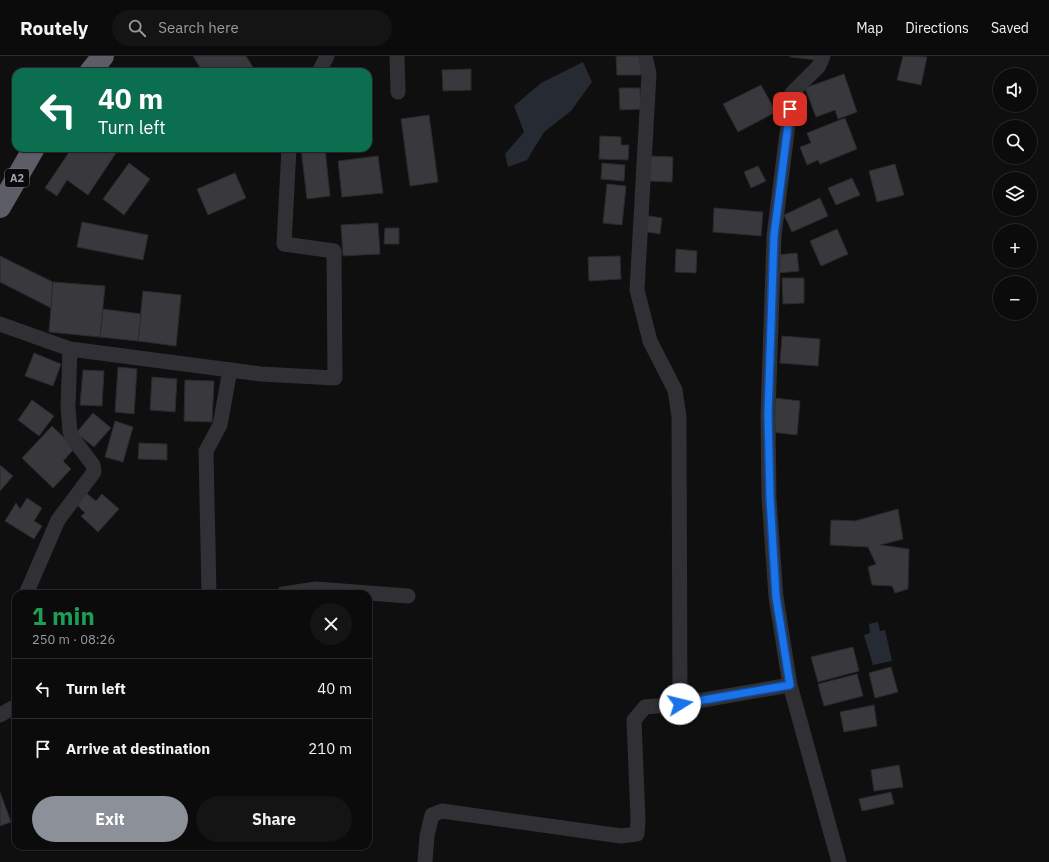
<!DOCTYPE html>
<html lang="en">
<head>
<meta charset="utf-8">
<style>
	:root { --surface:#0b0b0c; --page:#141415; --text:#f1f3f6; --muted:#9a9b9d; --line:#2b2b2d; --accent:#8c9099 }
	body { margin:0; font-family:"IBM Plex Sans",sans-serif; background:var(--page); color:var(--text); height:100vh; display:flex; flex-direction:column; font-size:15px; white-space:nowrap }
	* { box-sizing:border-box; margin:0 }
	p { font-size:13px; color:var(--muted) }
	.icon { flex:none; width:22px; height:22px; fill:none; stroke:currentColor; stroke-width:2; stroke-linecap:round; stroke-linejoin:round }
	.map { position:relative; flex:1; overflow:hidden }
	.drawer { position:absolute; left:12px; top:534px; width:360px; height:260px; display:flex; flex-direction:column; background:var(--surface); border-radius:12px; box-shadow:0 1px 3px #0004,0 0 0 1px var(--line) }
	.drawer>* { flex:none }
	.top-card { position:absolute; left:12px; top:12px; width:360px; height:84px; border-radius:12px; box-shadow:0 1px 3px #0004,0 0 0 1px var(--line); background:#0b6e4f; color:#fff; overflow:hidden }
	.buttons { position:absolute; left:993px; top:12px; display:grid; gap:8px }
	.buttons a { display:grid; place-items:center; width:44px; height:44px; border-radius:50%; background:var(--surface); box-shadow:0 1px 3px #0004,0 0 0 1px var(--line); font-size:20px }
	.pin { position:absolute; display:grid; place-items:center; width:34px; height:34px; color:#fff; margin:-17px; border-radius:8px; box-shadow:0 2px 6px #0006 }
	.me { position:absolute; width:44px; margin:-22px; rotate:81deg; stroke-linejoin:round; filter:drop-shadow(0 0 3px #0008) }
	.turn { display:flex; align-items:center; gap:14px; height:84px; padding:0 20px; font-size:18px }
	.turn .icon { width:52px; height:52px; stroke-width:2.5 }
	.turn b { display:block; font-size:28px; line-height:34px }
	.round { display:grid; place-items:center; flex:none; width:42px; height:42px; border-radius:21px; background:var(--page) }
	.summary { display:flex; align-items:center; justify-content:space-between; height:68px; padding:0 20px }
	h1 { font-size:24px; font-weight:800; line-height:30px; color:#1e9e55 }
	.primary-button { display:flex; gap:8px; margin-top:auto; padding:8px 20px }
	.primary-button a { flex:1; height:46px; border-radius:24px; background:var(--accent); color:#fff; font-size:16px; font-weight:800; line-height:46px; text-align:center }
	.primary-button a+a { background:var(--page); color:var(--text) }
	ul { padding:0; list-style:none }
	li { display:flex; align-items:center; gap:12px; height:60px; padding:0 20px; border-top:1px solid var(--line) }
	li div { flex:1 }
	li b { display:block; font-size:15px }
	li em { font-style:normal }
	header { display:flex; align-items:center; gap:24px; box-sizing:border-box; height:56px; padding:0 20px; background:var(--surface); border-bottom:1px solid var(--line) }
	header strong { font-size:19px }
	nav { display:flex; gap:22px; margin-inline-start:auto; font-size:14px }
	.search { width:280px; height:36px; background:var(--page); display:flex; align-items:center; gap:10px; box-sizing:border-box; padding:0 14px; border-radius:22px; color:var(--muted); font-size:15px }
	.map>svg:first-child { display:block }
	.water { fill:#262b33 }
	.building { fill:#39393d; stroke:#2a292c }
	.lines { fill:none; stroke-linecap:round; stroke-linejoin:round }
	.street { stroke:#303035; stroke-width:15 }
	.highway { stroke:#5c5d66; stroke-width:22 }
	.route-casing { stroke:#114b97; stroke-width:10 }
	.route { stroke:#1a73e8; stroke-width:7 }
	.labels { text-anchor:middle; stroke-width:4; stroke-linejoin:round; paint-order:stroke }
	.shield { fill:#0a0a0b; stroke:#73757f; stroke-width:1 }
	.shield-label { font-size:11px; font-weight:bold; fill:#a0a3b1 }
</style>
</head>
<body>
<header>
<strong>Routely</strong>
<div class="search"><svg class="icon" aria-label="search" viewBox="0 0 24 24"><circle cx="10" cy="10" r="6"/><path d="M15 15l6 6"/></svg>Search here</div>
<nav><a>Map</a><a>Directions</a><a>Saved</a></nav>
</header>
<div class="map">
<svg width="1049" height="806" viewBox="0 0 1049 806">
	<rect width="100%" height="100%" fill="#0f0f10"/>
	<g class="water">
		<path d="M583 6 592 26 571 55 544 76 527 104 508 111 505 98 524 76 514 50 541 27Z"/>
		<path d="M878 566 880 575 885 574 892 605 873 609 864 579 870 577 869 568Z"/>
	</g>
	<g class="building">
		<path d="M193 0H246L256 16H203Z"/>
		<path d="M616 0H641L642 19H617Z"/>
		<path d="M790 0H820L819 4 790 1Z"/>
		<path d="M903 0 927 1 921 29 897 24Z"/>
		<path d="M471 13V34L443 35 442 14Z"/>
		<path d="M844 18 857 56 838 63 835 54 816 61 805 32Z"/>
		<path d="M761 29 776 56 738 76 723 48Z"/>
		<path d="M619 32H640L641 53 620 54Z"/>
		<path d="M429 59 438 126 410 130 401 63Z"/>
		<path d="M845 62 857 93 820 108 818 104 807 109 800 91 811 87 807 77Z"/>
		<path d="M600 80 621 81V89H629L628 104 599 103Z"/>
		<path d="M72 92H108L116 97 88 139 67 124 57 140 45 132Z"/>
		<path d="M301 92H325L330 140 307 143Z"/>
		<path d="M378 100 383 137 342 141 338 105Z"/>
		<path d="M649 100 673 101 672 126 648 125Z"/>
		<path d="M129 107 150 123 124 159 103 143Z"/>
		<path d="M602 107 625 109 624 125 601 123Z"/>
		<path d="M895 108 904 139 877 146 869 115Z"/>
		<path d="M758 110 766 125 751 132 744 116Z"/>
		<path d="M235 117 246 142 208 159 197 133Z"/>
		<path d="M852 122 860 139 836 149 828 132Z"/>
		<path d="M607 128 626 130 622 169 603 167Z"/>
		<path d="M820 142 828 160 792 176 784 159Z"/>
		<path d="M714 152 763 156 761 180 713 176Z"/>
		<path d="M643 159 662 162 660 178 641 175Z"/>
		<path d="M82 166 148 179 143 204 77 191Z"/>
		<path d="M378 167 380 198 343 200 341 169Z"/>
		<path d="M385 172H399V188H384Z"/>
		<path d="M837 173 848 198 821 210 810 185Z"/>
		<path d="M676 193 697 195 696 217 675 216Z"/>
		<path d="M797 197 799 215 778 217 776 199Z"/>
		<path d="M0 200 53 226 51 252 0 226Z"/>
		<path d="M620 200 621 223 589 225 588 201Z"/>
		<path d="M782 222H804V247L783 248Z"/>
		<path d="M53 226 105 230 100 281 49 276Z"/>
		<path d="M143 235 181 239 176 290 138 285Z"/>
		<path d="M103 253 141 258 138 285 100 281Z"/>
		<path d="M782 280 820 283 818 310 780 307Z"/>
		<path d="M34 297 61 308 53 330 25 320Z"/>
		<path d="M118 311 137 313 134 358 115 356Z"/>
		<path d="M83 314 104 315 102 350 80 349Z"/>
		<path d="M152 321 177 323 175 356 150 354Z"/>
		<path d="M185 324 214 325 212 366 184 365Z"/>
		<path d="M775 342 800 345 797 379 771 376Z"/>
		<path d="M32 344 54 360 39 380 18 364Z"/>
		<path d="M93 357 111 372 94 391 76 377Z"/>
		<path d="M115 365 133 371 123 406 105 401Z"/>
		<path d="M52 370 75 392 63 405 71 413 53 432 22 402Z"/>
		<path d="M139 387 167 388V404L138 403Z"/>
		<path d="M0 409 13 420 0 435Z"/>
		<path d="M85 436 96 445 102 438 119 453 98 476 81 460 85 457 75 447Z"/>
		<path d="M27 442 42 452 34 465 42 470 34 483 5 465 16 447 20 453Z"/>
		<path d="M898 453 903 483 880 489 909 493 908 533 895 537 892 530 872 529 868 511 876 508 868 491 830 489 831 464 855 465Z"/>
		<path d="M853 591 859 615 818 626 811 601Z"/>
		<path d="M891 611 898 636 875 642 869 617Z"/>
		<path d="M857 618 863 640 824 650 818 628Z"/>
		<path d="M874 649 877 670 844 676 840 656Z"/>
		<path d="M899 709 903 731 874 735 871 714Z"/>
		<path d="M0 736 11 766 0 770Z"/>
		<path d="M891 736 894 748 862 755 859 743Z"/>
	</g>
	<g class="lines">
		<g class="street">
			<path d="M397 0 398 36"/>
			<path d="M645 0 649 18 637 234 650 285 675 334 679 361 680 648"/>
			<path d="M823 0 819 10 792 37 774 180 768 358 769 442 776 541 790 629 839 806"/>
			<path d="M319 16 327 0"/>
			<path d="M0 268 70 293 261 318 335 322 334 195 284 188 289 92"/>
			<path d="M26 538 58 464 94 416 93 409 74 384 70 376 68 351 70 293"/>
			<path d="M209 538 206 395 220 369 230 314"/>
			<path d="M283 538 316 533 408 540"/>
			<path d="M0 659 16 650"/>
			<path d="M425 806 427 780 432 759 442 755 621 780 637 778 638 764 634 664 645 651 680 648 790 629"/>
		</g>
		<g class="highway">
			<path d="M90 16 103 0"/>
			<path d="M0 151 34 92"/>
		</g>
	</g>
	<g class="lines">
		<g class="route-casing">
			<path id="route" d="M680 648 790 629 776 541 770 442 768 358 774 180 790 53"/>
		</g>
		<use href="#route" class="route"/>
	</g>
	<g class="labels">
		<rect class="shield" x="5" y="113" width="24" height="18" rx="3"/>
		<g class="shield-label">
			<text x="17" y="126">A2</text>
		</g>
	</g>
</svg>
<div class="buttons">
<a><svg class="icon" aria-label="sound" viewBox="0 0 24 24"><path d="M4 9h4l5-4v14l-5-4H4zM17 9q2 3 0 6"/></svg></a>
<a><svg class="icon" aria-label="search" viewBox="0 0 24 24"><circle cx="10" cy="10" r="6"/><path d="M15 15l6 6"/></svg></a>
<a><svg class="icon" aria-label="layers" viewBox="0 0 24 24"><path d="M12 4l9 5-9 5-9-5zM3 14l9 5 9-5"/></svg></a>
<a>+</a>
<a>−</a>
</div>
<div class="pin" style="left:790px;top:53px;background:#d93025"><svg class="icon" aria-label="arrive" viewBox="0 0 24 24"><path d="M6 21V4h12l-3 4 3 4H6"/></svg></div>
<svg class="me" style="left:680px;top:648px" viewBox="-20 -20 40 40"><circle r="19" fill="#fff"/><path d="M0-13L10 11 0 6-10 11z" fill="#1a73e8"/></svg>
<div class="top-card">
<div class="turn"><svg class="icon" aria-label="left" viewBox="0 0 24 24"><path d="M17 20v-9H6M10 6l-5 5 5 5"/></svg><div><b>40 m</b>Turn left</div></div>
</div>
<section class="drawer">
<div class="summary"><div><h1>1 min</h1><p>250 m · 08:26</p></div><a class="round"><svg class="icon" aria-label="close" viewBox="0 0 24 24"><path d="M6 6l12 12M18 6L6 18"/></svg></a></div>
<ul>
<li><svg class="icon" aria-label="left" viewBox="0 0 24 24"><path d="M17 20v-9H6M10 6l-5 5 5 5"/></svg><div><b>Turn left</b></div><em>40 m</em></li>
<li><svg class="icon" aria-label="arrive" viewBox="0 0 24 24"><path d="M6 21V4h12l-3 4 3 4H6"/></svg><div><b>Arrive at destination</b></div><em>210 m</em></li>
</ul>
<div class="primary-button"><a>Exit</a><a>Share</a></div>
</section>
</div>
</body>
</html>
